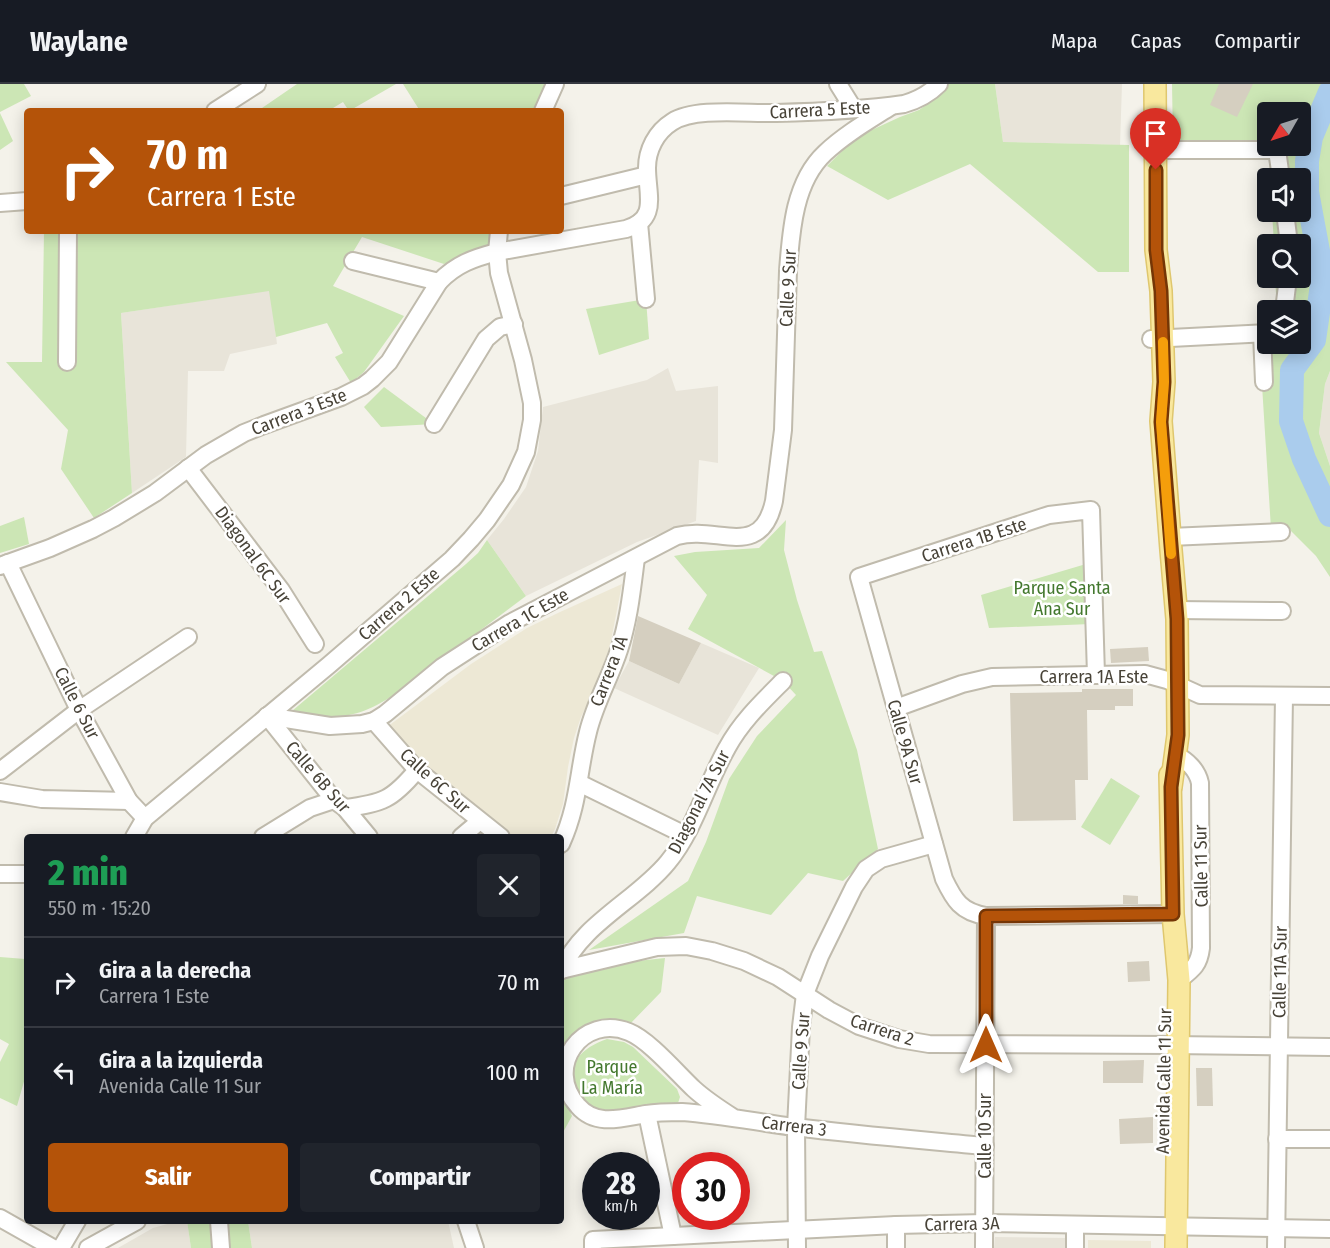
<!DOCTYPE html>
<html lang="es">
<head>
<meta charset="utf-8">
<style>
	:root { --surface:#171b24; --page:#20242c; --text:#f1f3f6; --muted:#9ea1a6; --line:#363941; --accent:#b45309 }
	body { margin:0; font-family:"Fira Sans Condensed",sans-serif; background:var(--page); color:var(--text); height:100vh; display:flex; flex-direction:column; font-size:22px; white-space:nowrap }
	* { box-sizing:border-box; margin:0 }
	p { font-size:20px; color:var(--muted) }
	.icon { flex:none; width:33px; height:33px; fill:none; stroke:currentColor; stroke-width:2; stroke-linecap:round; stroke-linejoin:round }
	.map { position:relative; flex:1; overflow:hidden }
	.drawer { position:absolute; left:24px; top:750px; width:540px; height:390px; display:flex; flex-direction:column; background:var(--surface); border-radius:6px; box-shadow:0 3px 15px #0003 }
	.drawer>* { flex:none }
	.hud { position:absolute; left:24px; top:24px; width:540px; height:126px; border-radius:6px; box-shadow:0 3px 15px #0003; background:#b45309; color:#fff; overflow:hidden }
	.needle { width:39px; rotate:231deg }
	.fabs { position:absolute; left:1257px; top:18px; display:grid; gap:12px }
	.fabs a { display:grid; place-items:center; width:54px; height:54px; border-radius:6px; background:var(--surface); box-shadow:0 3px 15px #0003; font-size:30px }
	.speed { position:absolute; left:582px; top:1068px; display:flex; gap:12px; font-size:30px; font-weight:700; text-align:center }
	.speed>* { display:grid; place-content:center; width:78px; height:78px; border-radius:50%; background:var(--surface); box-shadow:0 3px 15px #0003; line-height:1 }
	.speed small { font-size:15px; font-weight:400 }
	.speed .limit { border:9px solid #d22; background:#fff; color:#111 }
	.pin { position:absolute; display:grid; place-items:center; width:51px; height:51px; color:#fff; margin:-62px -26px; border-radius:50% 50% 50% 0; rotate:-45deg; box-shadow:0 0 6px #0007 }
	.pin .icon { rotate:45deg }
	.me { position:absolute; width:66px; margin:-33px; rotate:0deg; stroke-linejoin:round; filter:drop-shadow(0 0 4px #0008) }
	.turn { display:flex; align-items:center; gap:21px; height:126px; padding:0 24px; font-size:27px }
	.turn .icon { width:78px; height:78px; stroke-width:2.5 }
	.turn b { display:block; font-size:42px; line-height:51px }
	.round { display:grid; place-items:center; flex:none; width:63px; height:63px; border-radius:6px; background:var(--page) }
	.head { display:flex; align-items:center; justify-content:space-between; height:102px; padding:0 24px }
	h1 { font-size:36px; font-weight:800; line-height:45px; color:#1e9e55 }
	.primary-button { display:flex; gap:12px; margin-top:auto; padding:12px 24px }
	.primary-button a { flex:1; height:69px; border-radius:6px; background:var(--accent); color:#fff; font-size:24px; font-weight:800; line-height:69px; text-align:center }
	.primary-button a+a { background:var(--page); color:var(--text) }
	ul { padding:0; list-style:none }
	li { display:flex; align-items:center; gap:18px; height:90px; padding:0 24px; border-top:2px solid var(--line) }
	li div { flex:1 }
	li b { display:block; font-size:22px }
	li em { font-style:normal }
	header { display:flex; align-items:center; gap:36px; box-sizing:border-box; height:84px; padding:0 30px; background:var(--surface); border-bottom:2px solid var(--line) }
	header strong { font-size:28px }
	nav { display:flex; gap:33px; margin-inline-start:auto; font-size:21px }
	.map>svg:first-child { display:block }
	.residential { fill:#e8e4d9 }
	.education { fill:#ede8d5 }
	.green { fill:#cce6b5 }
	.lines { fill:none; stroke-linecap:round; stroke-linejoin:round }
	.river { stroke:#aacced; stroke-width:24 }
	.building { fill:#d5cfc0 }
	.minor-casing { stroke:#c0bbad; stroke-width:20 }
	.major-casing { stroke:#dfc76e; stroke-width:24 }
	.minor { stroke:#fff; stroke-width:16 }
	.major { stroke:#f9e89e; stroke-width:21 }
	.route-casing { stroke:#753606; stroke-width:15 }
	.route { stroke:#b45309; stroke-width:10 }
	.slow { stroke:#f59e0b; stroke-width:10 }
	.labels { text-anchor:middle; stroke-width:5; stroke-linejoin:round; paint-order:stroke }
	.street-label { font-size:18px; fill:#484338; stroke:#fff }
	.park-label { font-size:18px; fill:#43782e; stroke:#fff }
</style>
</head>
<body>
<header>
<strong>Waylane</strong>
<nav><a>Mapa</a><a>Capas</a><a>Compartir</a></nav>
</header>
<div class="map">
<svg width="1330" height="1164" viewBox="0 0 1330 1164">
	<rect width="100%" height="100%" fill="#f4f2ea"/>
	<g class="residential">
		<path d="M995 0H1122L1120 61 1003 58Z"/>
		<path d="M270 206 277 260 230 270 224 287H188L186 373 132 409 121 229Z"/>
		<path d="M668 284 676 307 718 302V379L699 376 696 437 637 458 526 512 487 456 504 435 526 403 538 367 543 323 647 296Z"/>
		<path d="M1330 287V382L1319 349 1325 300Z"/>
		<path d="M701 559 759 584 718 651 614 604 629 577 679 600Z"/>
		<path d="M178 1137H187L191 1164H118L153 1144Z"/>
		<path d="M248 1137H448L454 1164H252Z"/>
		<path d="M995 1153 1065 1154V1164H994Z"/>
	</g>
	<g class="education">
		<path d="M622 500 610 562 592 611 581 633 574 654 568 683 563 720 555 745 551 753H512L421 682 387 643 471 580 527 544 560 528Z"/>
		<path d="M1088 1156 1151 1157V1164H1088Z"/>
	</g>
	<g class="green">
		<path d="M0 0H24L31 12 0 28Z"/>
		<path d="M297 0H396L349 27 343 18 328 27H264L262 24Z"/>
		<path d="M403 0H547L535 27H420Z"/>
		<path d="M949 0H995L1003 58 1129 61V188H1098L970 80 888 116 827 82 843 66 863 50 900 33 919 26 937 13Z"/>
		<path d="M1172 0H1330V287L1325 300 1319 349 1330 382V493L1316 472 1290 446 1271 445 1259 253 1268 260H1300V226H1277L1275 194H1300V160H1274L1272 128H1300V94H1271L1269 62H1300V28H1268L1267 56 1173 57Z"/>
		<path d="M0 29 13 57 0 66Z"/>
		<path d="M44 147H494L491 162 444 180 362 153 333 202 404 232 364 288 351 299 335 273 343 269 327 239 276 253 269 207 121 229 132 409 94 434 61 385 68 346 6 278H42Z"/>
		<path d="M646 215 649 255 599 271 586 225Z"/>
		<path d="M384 303 434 340 381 343 364 323Z"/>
		<path d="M24 433 29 460 0 469V442Z"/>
		<path d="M786 436 784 466 797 516 814 568 822 567 857 666 878 765 843 797 808 789 771 831 697 812 684 849 589 866 688 797 706 758 729 695 757 652 796 611 783 597 688 545 707 511 674 472 695 468 759 464Z"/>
		<path d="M487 456 526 512 397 609C374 624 354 634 325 633 315 633 303 629 292 627L466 480 478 469Z"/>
		<path d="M1086 480 1091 540 989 544 981 511Z"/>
		<path d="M1111 694 1140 712 1110 761 1081 743Z"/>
		<path d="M0 873 25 875 27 885V987L17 1022 0 1014V978L9 960 0 955Z"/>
		<path d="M665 874 661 908 628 942 617 937 597 940 578 948 562 964 561 968V893L628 878Z"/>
		<path d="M607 955 624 958 633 963 677 1005 680 1013 678 1019 673 1021C651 1025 614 1035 595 1026 587 1023 582 1017 578 1010 563 981 581 964 607 955Z"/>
		<path d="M561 1006 572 1032 561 1052Z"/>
		<path d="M187 1137H248L252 1164H191Z"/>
	</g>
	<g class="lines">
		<path class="river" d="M1330 8 1311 53 1307 77V108L1323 194 1314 256 1292 286 1291 337 1304 375 1330 431"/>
	</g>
	<g class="building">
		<path d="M1219 0H1253L1237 33 1210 21Z"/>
		<path d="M638 532 701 559 679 600 629 577Z"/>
		<path d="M1148 563 1149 577 1111 579 1110 565Z"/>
		<path d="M1082 605H1133V622H1115V626H1087L1088 696H1075L1076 736 1013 737 1010 609 1082 608Z"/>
		<path d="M1123 811 1138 812V820H1123Z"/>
		<path d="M1149 877 1150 897 1128 898 1127 878Z"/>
		<path d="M1144 976 1143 999H1103V977Z"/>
		<path d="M1196 984H1212L1213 1022H1197Z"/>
		<path d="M1153 1033V1059L1120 1060 1119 1035Z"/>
	</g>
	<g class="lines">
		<g class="minor-casing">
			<g id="minor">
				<path d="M838 0 853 24"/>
				<path d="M215 27 257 0"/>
				<path d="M543 27 555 0"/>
				<path d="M1156 66H1277L1281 94"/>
				<path d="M561 112 647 91"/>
				<path d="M0 119 27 117"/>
				<path d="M1285 128 1289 160"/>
				<path d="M639 139 646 215"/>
				<path d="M353 177 439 198"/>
				<path d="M1284 226 1288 194"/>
				<path d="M1262 249 1264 298"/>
				<path d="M1151 255 1268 249"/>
				<path d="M67 278 68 147"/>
				<path d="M434 340 486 255 500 243 514 240"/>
				<path d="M188 384 281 506 315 560"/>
				<path d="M1170 453 1281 448"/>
				<path d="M8 479 79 626 129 717 145 734"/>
				<path d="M0 482 50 464 93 445 114 434 155 409 206 371 244 349 264 341 341 313 363 302 372 295 389 278 439 198C456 180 474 174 497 168L626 145C659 135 647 111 647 84 647 66 656 48 672 38 695 23 748 30 776 29 818 28 862 26 904 20 918 16 929 10 939 0"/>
				<path d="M1176 526 1282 527"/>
				<path d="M1096 591 1091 426 1049 431 859 493 944 795C954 816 961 828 986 832L1173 830"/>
				<path d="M896 624 962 600 992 593 1145 590 1167 596 1200 611 1330 612"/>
				<path d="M267 632 330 642 362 640 374 637 385 630 442 583 510 539 677 452C718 441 761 477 774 417L783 346 788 187C791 147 794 98 825 69 844 51 868 37 890 23"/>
				<path d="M267 632 334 716 345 724 369 753"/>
				<path d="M374 637 417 686 501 753"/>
				<path d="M1175 670C1187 677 1197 685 1200 699L1201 864C1199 881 1193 885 1179 896"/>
				<path d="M0 687 79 626 188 553"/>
				<path d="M579 699 685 751"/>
				<path d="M0 708 42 715 129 717"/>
				<path d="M345 724C383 719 392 716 417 686"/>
				<path d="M134 753 145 734 329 581 452 475 471 455 487 436 511 401 526 368 532 336V319L523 276 499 189 497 168 499 147"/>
				<path d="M263 753 310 724 334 716"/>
				<path d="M461 753 480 737"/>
				<path d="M561 760C579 721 578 687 588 648 595 619 610 594 619 566 629 536 632 505 636 474"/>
				<path d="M0 790H27"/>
				<path d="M561 886 657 863 686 862 712 867 744 877 778 893 829 926 859 942 899 955 929 960 1172 961 1330 963"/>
				<path d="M562 886C580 841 638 815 668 778 695 745 706 701 727 664 741 638 762 618 783 597"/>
				<path d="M647 1030 673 1152"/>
				<path d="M734 1034C720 1025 706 1016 694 1005 677 989 649 956 629 948 583 929 543 983 578 1022 596 1043 622 1034 646 1030 658 1028 670 1028 682 1028 720 1031 757 1038 795 1043 858 1051 922 1056 985 1062"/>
				<path d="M1277 1055H1330"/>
				<path d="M0 1134 53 1164"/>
				<path d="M219 1137 221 1164"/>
				<path d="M466 1137 475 1164"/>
				<path d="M61 1164 77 1137"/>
				<path d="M88 1164 137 1137"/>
				<path d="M593 1164V1156L896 1141 985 1139 1330 1145"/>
				<path d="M797 1164 796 1043 801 943 805 910 820 872 854 803 866 785 881 775 934 760"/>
				<path d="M896 1164V1141"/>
				<path d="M984 1164 986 832"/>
				<path d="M1075 1164V1141"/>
				<path d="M1276 1164 1284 612"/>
			</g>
		</g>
		<g class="major-casing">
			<g id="major">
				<path d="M1155 0 1156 166 1161 207 1164 298 1161 337 1171 466 1177 535 1178 651 1171 703"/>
				<path d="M1170 691 1173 830 1179 896 1176 1164"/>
			</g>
		</g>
		<use href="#minor" class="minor"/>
		<use href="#major" class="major"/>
	</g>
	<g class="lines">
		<g class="route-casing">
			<path id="route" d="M986 961V832L1173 830 1171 703 1178 651 1177 535 1161 338 1164 298 1161 207 1156 166V86"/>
		</g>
		<use href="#route" class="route"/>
		<path class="slow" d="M1163 258 1164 298 1161 338 1171 470"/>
	</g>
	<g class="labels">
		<g class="street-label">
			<text transform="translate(820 26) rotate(-3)" y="6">Carrera 5 Este</text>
			<text transform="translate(788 204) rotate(-87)" y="6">Calle 9 Sur</text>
			<text transform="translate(299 328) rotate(-21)" y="6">Carrera 3 Este</text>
			<text transform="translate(974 456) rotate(-18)" y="6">Carrera 1B Este</text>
			<text transform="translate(253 471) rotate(54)" y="6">Diagonal 6C Sur</text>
			<text transform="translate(399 520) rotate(-41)" y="6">Carrera 2 Este</text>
			<text transform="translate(520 536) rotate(-30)" y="6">Carrera 1C Este</text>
			<text transform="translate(609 587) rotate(-69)" y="6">Carrera 1A</text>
			<text x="1094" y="599">Carrera 1A Este</text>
			<text transform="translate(77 619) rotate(63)" y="6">Calle 6 Sur</text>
			<text transform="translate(905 658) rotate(74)" y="6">Calle 9A Sur</text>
			<text transform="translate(318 693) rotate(49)" y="6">Calle 6B Sur</text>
			<text transform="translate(435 697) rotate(42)" y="6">Calle 6C Sur</text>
			<text transform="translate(699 718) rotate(-63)" y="6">Diagonal 7A Sur</text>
			<text transform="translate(1201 782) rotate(-91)" y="6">Calle 11 Sur</text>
			<text transform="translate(1280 888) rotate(-89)" y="6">Calle 11A Sur</text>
			<text transform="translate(882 946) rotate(18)" y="6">Carrera 2</text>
			<text transform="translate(801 967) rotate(-86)" y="6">Calle 9 Sur</text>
			<text transform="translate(1164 997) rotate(-89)" y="6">Avenida Calle 11 Sur</text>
			<text transform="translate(794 1042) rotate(7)" y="6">Carrera 3</text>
			<text transform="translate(985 1052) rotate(-90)" y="6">Calle 10 Sur</text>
			<text transform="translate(962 1140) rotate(-1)" y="6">Carrera 3A</text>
		</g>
		<g class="park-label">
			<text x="1062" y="510">Parque Santa<tspan x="1062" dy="21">Ana Sur</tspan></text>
			<text x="612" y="989">Parque<tspan x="612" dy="21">La María</tspan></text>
		</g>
	</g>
</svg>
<div class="fabs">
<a><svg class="needle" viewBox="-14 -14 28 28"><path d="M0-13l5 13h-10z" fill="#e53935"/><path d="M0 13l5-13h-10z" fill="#9ea1a6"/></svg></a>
<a><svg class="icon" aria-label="sound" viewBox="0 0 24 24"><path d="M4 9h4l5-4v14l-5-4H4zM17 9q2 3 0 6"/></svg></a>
<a><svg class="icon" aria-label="search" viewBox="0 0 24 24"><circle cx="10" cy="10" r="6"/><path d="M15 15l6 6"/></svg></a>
<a><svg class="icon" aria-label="layers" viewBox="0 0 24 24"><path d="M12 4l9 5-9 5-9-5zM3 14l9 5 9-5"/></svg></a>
</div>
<div class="speed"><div>28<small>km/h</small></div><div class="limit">30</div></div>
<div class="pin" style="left:1156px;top:86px;background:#d93025"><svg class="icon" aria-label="arrive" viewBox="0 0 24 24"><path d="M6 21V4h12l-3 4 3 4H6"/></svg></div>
<svg class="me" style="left:986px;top:961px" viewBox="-20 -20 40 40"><path d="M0-17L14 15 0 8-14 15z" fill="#b45309" stroke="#fff" stroke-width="4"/></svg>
<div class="hud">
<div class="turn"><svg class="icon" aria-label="right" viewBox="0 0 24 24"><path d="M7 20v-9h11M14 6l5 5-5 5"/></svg><div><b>70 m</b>Carrera 1 Este</div></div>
</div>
<section class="drawer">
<div class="head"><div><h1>2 min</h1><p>550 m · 15:20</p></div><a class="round"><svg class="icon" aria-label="close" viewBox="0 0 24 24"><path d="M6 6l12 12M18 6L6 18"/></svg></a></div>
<ul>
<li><svg class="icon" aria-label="right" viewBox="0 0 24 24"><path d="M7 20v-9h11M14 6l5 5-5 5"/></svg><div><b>Gira a la derecha</b><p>Carrera 1 Este</p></div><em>70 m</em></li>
<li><svg class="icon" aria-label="left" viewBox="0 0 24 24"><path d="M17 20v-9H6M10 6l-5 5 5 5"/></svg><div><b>Gira a la izquierda</b><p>Avenida Calle 11 Sur</p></div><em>100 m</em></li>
</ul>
<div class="primary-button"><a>Salir</a><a>Compartir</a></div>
</section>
</div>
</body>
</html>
